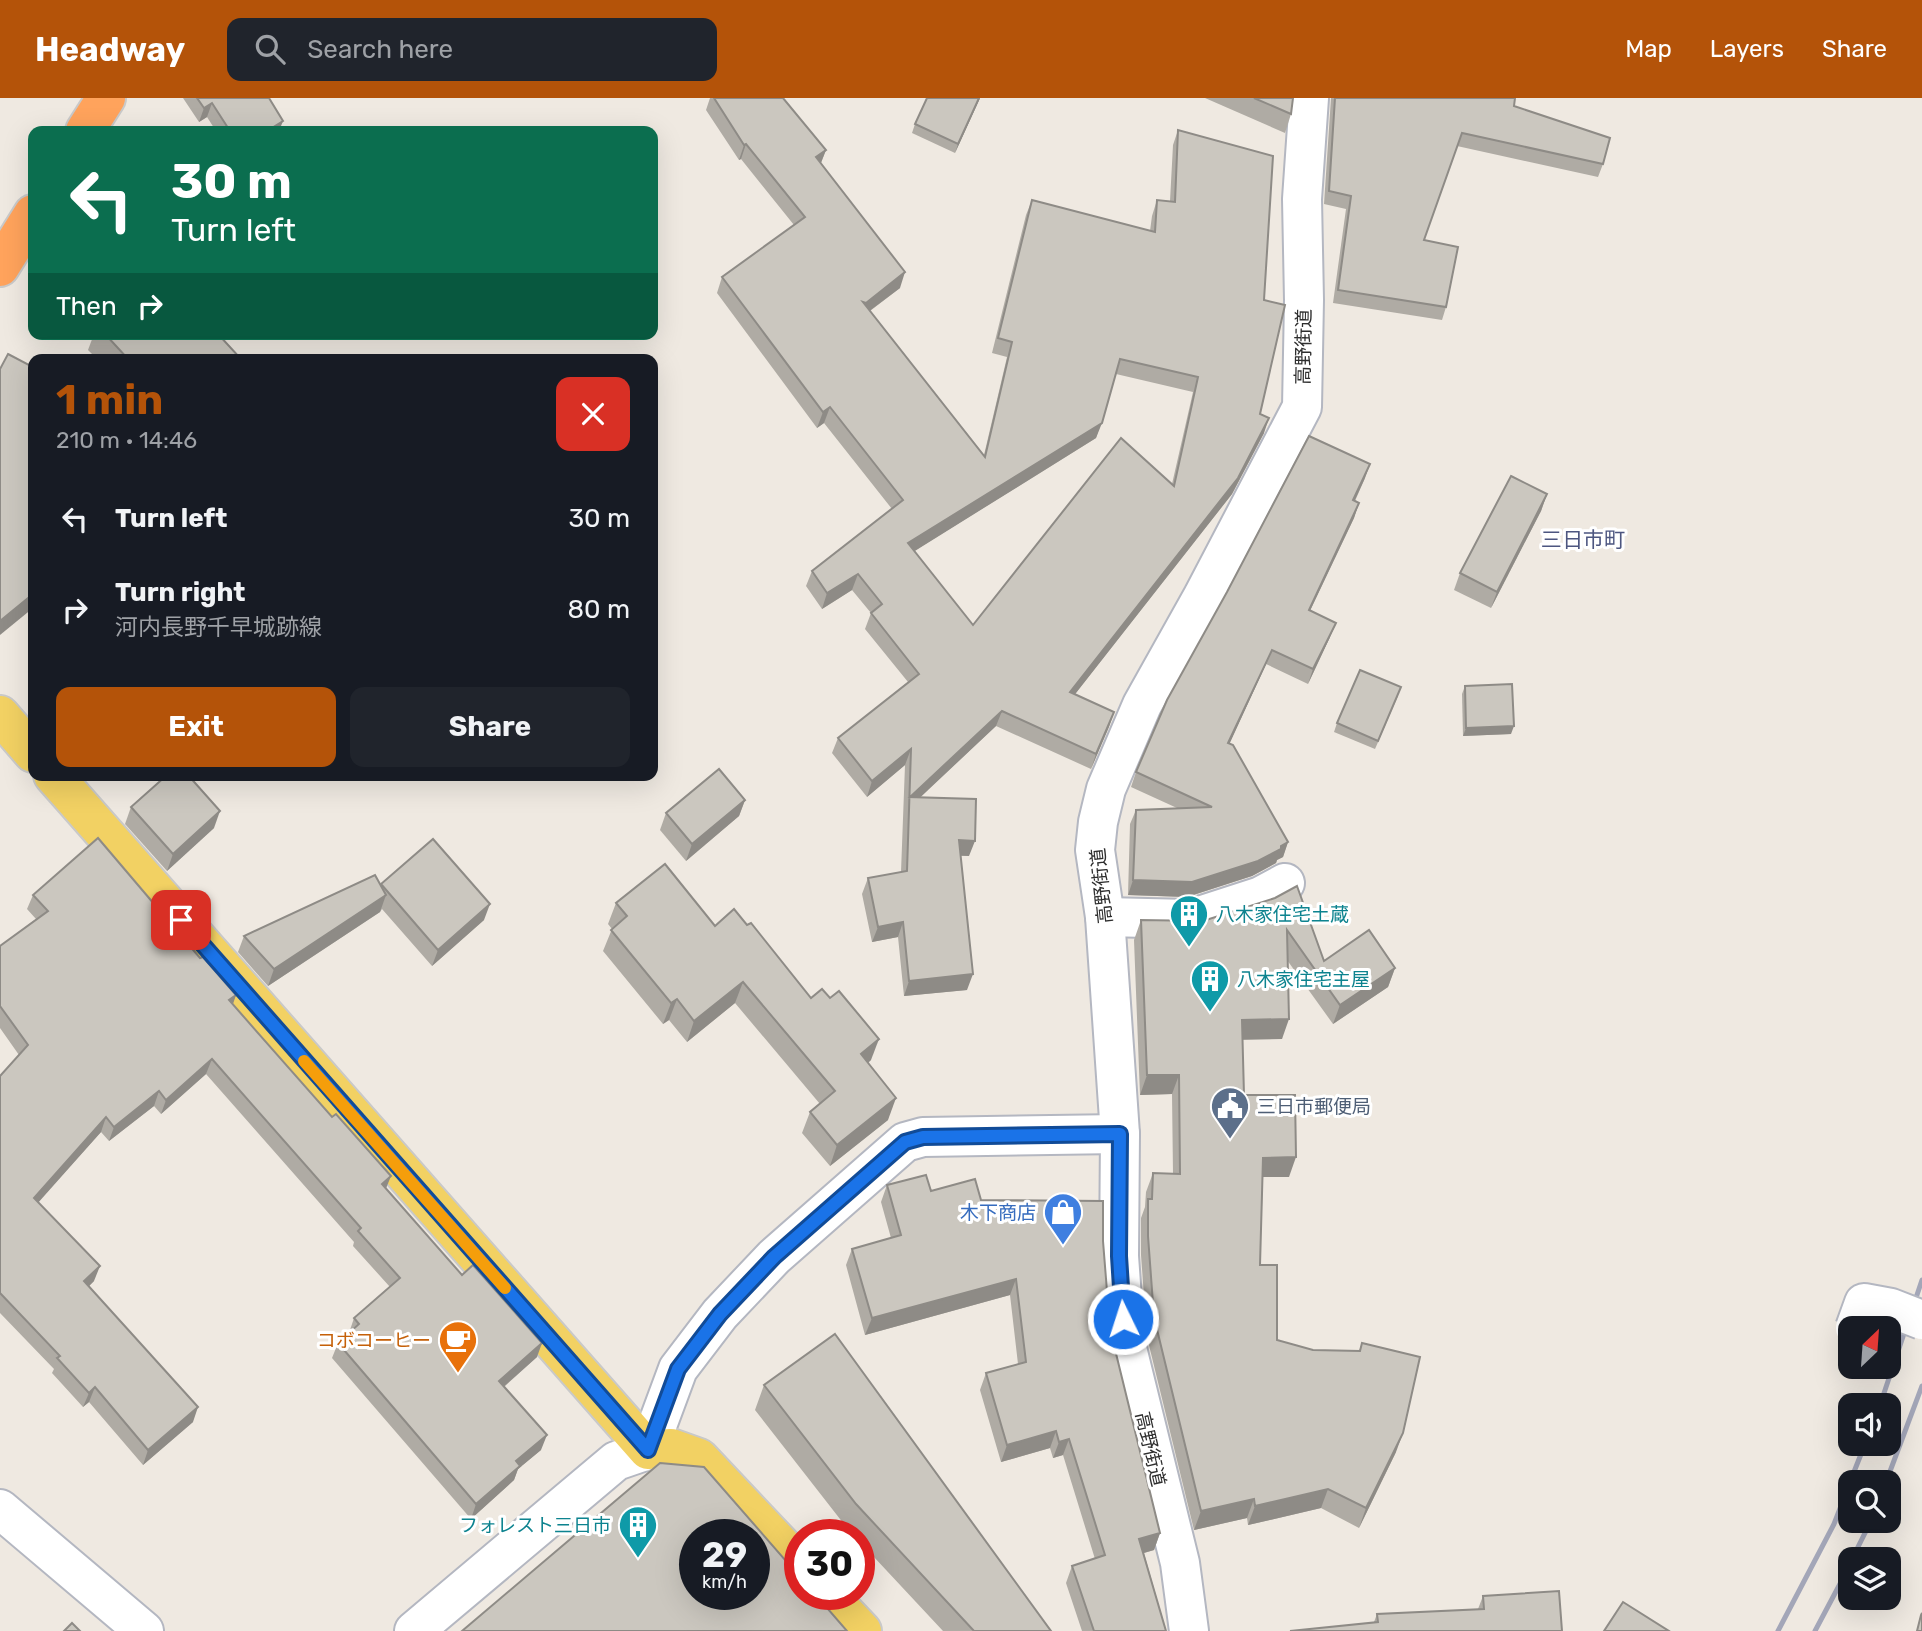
<!DOCTYPE html>
<html lang="en">
<head>
<meta charset="utf-8">
<style>
	:root { --surface:#171b24; --page:#20242c; --text:#f1f3f6; --muted:#9ea1a6; --accent:#b45309 }
	body { margin:0; font-family:Rubik,"Noto Sans JP",sans-serif; background:var(--page); color:var(--text); height:100vh; display:flex; flex-direction:column; font-size:26px; white-space:nowrap }
	* { box-sizing:border-box; margin:0 }
	p { font-size:23px; color:var(--muted) }
	.icon { flex:none; width:38px; height:38px; fill:none; stroke:currentColor; stroke-width:2; stroke-linecap:round; stroke-linejoin:round }
	.map { position:relative; flex:1; overflow:hidden }
	.details { position:absolute; left:28px; top:256px; width:630px; height:427px; display:flex; flex-direction:column; background:var(--surface); border-radius:14px; box-shadow:0 7px 28px #0002 }
	.details>* { flex:none }
	.top-card { position:absolute; left:28px; top:28px; width:630px; height:214px; border-radius:14px; box-shadow:0 7px 28px #0002; background:#0b6e4f; color:#fff; overflow:hidden }
	.needle { width:46px; rotate:25deg }
	.controls { position:absolute; left:1838px; top:1218px; display:grid; gap:14px }
	.controls a { display:grid; place-items:center; width:63px; height:63px; border-radius:14px; background:var(--surface); box-shadow:0 7px 28px #0002; font-size:35px }
	.speed { position:absolute; left:679px; top:1421px; display:flex; gap:14px; font-size:35px; font-weight:700; text-align:center }
	.speed>* { display:grid; place-content:center; width:91px; height:91px; border-radius:50%; background:var(--surface); box-shadow:0 7px 28px #0002; line-height:1 }
	.speed small { font-size:18px; font-weight:400 }
	.speed .limit { border:10px solid #d22; background:#fff; color:#111 }
	.pin { position:absolute; display:grid; place-items:center; width:60px; height:60px; color:#fff; margin:-30px; border-radius:14px; box-shadow:0 4px 10px #0006 }
	.me { position:absolute; width:77px; margin:-38px; rotate:356deg; stroke-linejoin:round; filter:drop-shadow(0 0 5px #0008) }
	.turn { display:flex; align-items:center; gap:24px; height:147px; padding:0 28px; font-size:32px }
	.turn .icon { width:91px; height:91px; stroke-width:2.5 }
	.turn b { display:block; font-size:49px; line-height:60px }
	.then { display:flex; align-items:center; height:66px; padding:0 28px; background:#0003; gap:14px; font-size:26px }
	.round { display:grid; place-items:center; flex:none; width:74px; height:74px; border-radius:14px; background:var(--page) }
	.overview { display:flex; align-items:center; justify-content:space-between; height:119px; padding:0 28px }
	h1 { font-size:42px; font-weight:700; line-height:52px; color:var(--accent) }
	.action { display:flex; gap:14px; margin-top:auto; padding:14px 28px }
	.action a { flex:1; height:80px; border-radius:14px; background:var(--accent); color:#fff; font-size:28px; font-weight:700; line-height:80px; text-align:center }
	.action a+a { background:var(--page); color:var(--text) }
	ul { padding:0; list-style:none }
	li { display:flex; align-items:center; gap:21px; height:91px; padding:0 28px }
	li div { flex:1 }
	li b { display:block; font-size:26px }
	li em { font-style:normal }
	header { display:flex; align-items:center; gap:42px; box-sizing:border-box; height:98px; padding:0 35px; background:var(--accent); color:#fff }
	header strong { font-size:33px }
	nav { display:flex; gap:38px; margin-inline-start:auto; font-size:24px }
	.search { width:490px; height:63px; background:var(--page); display:flex; align-items:center; gap:18px; box-sizing:border-box; padding:0 24px; border-radius:14px; color:var(--muted); font-size:26px }
	.map>svg:first-child { display:block }
	.lines { fill:none; stroke-linecap:round; stroke-linejoin:round }
	.minor-casing { stroke:#b4b7c1; stroke-width:42 }
	.major-casing { stroke:#c9c9c9; stroke-width:42 }
	.highway-casing { stroke:#c9c9c9; stroke-width:42 }
	.minor { stroke:#fff; stroke-width:38 }
	.major { stroke:#f2d163; stroke-width:38 }
	.highway { stroke:#ffa35c; stroke-width:38 }
	.rail { stroke:#a3a6b8; stroke-width:5 }
	.minor-bridge-casing { stroke:#b4b7c1; stroke-width:42; stroke-linecap:butt }
	.minor-bridge { stroke:#fff; stroke-width:38 }
	.wall { fill:#afaba4; fill-rule:evenodd }
	.shaded-wall { fill:#8e8b86 }
	.building { fill:#cbc7bf; stroke:#8e8b86; stroke-width:2; fill-rule:evenodd }
	.route-casing { stroke:#114b97; stroke-width:18 }
	.route { stroke:#1a73e8; stroke-width:12 }
	.slow { stroke:#f59e0b; stroke-width:12 }
	.labels { text-anchor:middle; stroke-width:6; stroke-linejoin:round; paint-order:stroke }
	.street-label { font-size:19px; fill:#2e2e2e; stroke:#fff }
	.culture-label { font-size:19px; fill:#0d838f; stroke:#fff; text-anchor:start }
	.service-label { font-size:19px; fill:#4e5e75; stroke:#fff; text-anchor:start }
	.shop-label { font-size:19px; fill:#366cbe; stroke:#fff; text-anchor:end }
	.food-label { font-size:19px; fill:#c56008; stroke:#fff; text-anchor:end }
	.neighbourhood-label { font-size:21px; fill:#4d5680; stroke:#fff }
</style>
</head>
<body>
<header>
<strong>Headway</strong>
<div class="search"><svg class="icon" aria-label="search" viewBox="0 0 24 24"><circle cx="10" cy="10" r="6"/><path d="M15 15l6 6"/></svg>Search here</div>
<nav><a>Map</a><a>Layers</a><a>Share</a></nav>
</header>
<div class="map">
<svg width="1922" height="1533" viewBox="0 0 1922 1533">
	<rect width="100%" height="100%" fill="#efe9e1"/>
	<g class="lines">
		<g class="minor-casing">
			<g id="minor">
				<path d="M1105 819 1190 821 1261 798 1285 785"/>
				<path d="M0 1411 144 1533"/>
				<path d="M414 1533 616 1363 648 1352 678 1271 720 1216 774 1159 905 1044 923 1039 1120 1036"/>
				<path d="M1189 1533 1180 1465 1125 1242 1119 1158 1120 1036 1105 819 1095 752 1098 724 1106 691 1142 607 1203 498 1302 309 1304 202 1302 101 1309 0"/>
			</g>
		</g>
		<g class="major-casing">
			<g id="major">
				<path d="M0 617 33 655"/>
				<path d="M53 677 648 1352 671 1350 699 1360 800 1467"/>
				<path d="M827 1496 862 1533"/>
			</g>
		</g>
		<g class="highway-casing">
			<g id="highway">
				<path d="M85 33 106 0"/>
				<path d="M0 169 33 116"/>
			</g>
		</g>
		<use href="#minor" class="minor"/>
		<use href="#major" class="major"/>
		<use href="#highway" class="highway"/>
		<g class="rail">
			<path d="M1880 1307 1922 1182"/>
			<path d="M1850 1384 1865 1346"/>
			<path d="M1886 1384 1922 1288"/>
			<path d="M1852 1461 1871 1423"/>
			<path d="M1778 1533 1834 1426 1850 1385"/>
			<path d="M1815 1533 1850 1467"/>
		</g>
		<g class="minor-bridge-casing">
			<path id="minor-bridge" d="M1855 1230 1864 1205 1891 1210 1922 1222"/>
		</g>
		<use href="#minor-bridge" class="minor-bridge"/>
	</g>
	<g class="wall">
		<path d="M183 0H269L279 33H216L207 19 199 24Z"/>
		<path d="M710 0H783L826 52 821 65 900 190 870 213 984 357 1007 259 992 255 1026 117 1032 102 1150 133 1152 118 1157 102 1170 103 1173 47 1178 32 1264 202 1260 316 1264 335 1232 396 1075 596 1114 614 1091 671 996 628 920 699 969 758H961L967 892 904 898 898 839 872 844 862 796 868 780 901 774 905 667 867 699 832 655 838 640 908 584 865 531 871 515 852 492 822 511 806 488 812 473 892 411 824 325 817 330 717 195 722 179 794 127 741 61 739 62 706 12ZM1116 276 1193 294 1172 386 973 527 914 453 1096 340Z"/>
		<path d="M980 0 955 55 912 35 915 26Z"/>
		<path d="M1205 0H1293L1291 16 1285 35Z"/>
		<path d="M1331 0H1515L1514 8 1603 66 1598 79 1457 48 1424 142 1446 209 1442 222 1333 205 1346 111 1324 106Z"/>
		<path d="M94 236H218L241 261H97L88 252Z"/>
		<path d="M1365 380 1355 403 1359 405 1354 420 1310 513 1330 539 1308 586 1266 566 1229 646 1288 744 1283 759 1277 762 1276 765 1252 778 1187 799 1128 797 1130 726 1136 712 1177 710 1131 689 1136 674Z"/>
		<path d="M1547 396 1541 413 1491 510 1454 492 1460 475Z"/>
		<path d="M1465 588 1511 636 1463 638 1462 596Z"/>
		<path d="M1398 598 1375 651 1334 634 1337 625Z"/>
		<path d="M745 702 739 718 686 763 660 732 666 715Z"/>
		<path d="M131 709 214 730 167 773 125 726Z"/>
		<path d="M381 787 484 822 432 868 382 811 380 814 268 888 238 854 244 838Z"/>
		<path d="M33 797 233 906 386 1091 462 1177 537 1259 504 1289 541 1352 518 1371 514 1382 471 1421 332 1260 338 1245 349 1235 354 1220 390 1189 353 1148 354 1144 206 976 161 1016 154 1008 109 1043 101 1034 38 1104 94 1183 89 1188 193 1324 143 1367 89 1304 83 1309 52 1275 54 1271 0 1215V978L19 957 0 930V848L36 821 27 811Z"/>
		<path d="M1275 800 1324 863 1395 870 1388 889 1333 926 1287 862 1282 941H1242L1244 997 1289 1079H1263L1260 1167 1277 1242 1313 1252 1359 1253 1362 1245 1396 1354 1359 1430 1321 1410 1248 1427 1247 1420 1194 1432 1147 1239 1141 1157V1120L1145 1109 1146 1094 1153 1075 1173 1076 1172 996 1140 997 1134 842 1141 822 1203 823Z"/>
		<path d="M616 805 715 828 747 827 811 900 871 962 868 965 888 1022 830 1068 802 1035 810 1014 820 1006 735 905 687 944 669 922 663 926 603 853 612 831 608 826Z"/>
		<path d="M887 1087 981 1102 1103 1143 1110 1231 1160 1435 1154 1452 1144 1455 1166 1533H1082L1066 1485 1072 1468 1095 1461 1063 1357 1053 1360 1050 1350 1001 1364 980 1292 986 1275 1018 1266 1010 1197 865 1237 846 1167 852 1151 891 1140 881 1104Z"/>
		<path d="M764 1287 1051 1533H943L859 1443V1437H853L847 1430 755 1312Z"/>
		<path d="M1483 1498 1562 1533 1374 1524 1377 1516 1478 1511Z"/>
	</g>
	<g class="shaded-wall">
		<path d="M979 0H980L955 55 958 46Z"/>
		<path d="M212 5 207 19 199 24 204 10Z"/>
		<path d="M283 23 279 33H267Z"/>
		<path d="M746 46 741 61 739 62 744 47Z"/>
		<path d="M826 52 820 67 816 59Z"/>
		<path d="M905 174 900 190 860 220 866 205Z"/>
		<path d="M830 309 824 325 817 330 823 314Z"/>
		<path d="M1269 320 1264 335 1232 396 1065 609 1070 594Z"/>
		<path d="M1102 325 1096 340 902 461 908 445Z"/>
		<path d="M1370 366 1365 380 1348 417 1353 402Z"/>
		<path d="M1547 396 1541 413 1491 510 1497 494Z"/>
		<path d="M1359 405 1354 420 1303 527 1309 512Z"/>
		<path d="M858 476 852 492 822 511 827 495Z"/>
		<path d="M33 496V510L0 537V523Z"/>
		<path d="M1336 525 1330 539 1308 586 1313 571Z"/>
		<path d="M1272 552 1266 566 1223 660 1228 645Z"/>
		<path d="M1002 613 996 628 909 710 910 699Z"/>
		<path d="M1114 614 1109 629 1091 671 1096 656Z"/>
		<path d="M1514 628 1511 636 1463 638 1466 630Z"/>
		<path d="M911 651 905 667 867 699 872 683Z"/>
		<path d="M745 702 739 718 686 763 692 746Z"/>
		<path d="M220 713 214 730 167 773 173 756Z"/>
		<path d="M959 742 975 743 969 758 953 757Z"/>
		<path d="M1288 744 1283 759 1277 762 1276 765 1252 778 1187 799 1128 797 1133 782 1281 748Z"/>
		<path d="M386 797 380 814 268 888 274 871Z"/>
		<path d="M490 806 484 822 432 868 438 852Z"/>
		<path d="M903 824 898 839 872 844 878 829Z"/>
		<path d="M1395 870 1388 889 1333 926 1340 907Z"/>
		<path d="M973 876 967 892 904 898 909 883Z"/>
		<path d="M743 884 735 905 687 944 694 923Z"/>
		<path d="M236 897 231 912 229 902Z"/>
		<path d="M677 901 669 922 663 926 671 905Z"/>
		<path d="M1289 921 1282 941 1235 942 1242 922Z"/>
		<path d="M879 941 871 962 853 977 861 956Z"/>
		<path d="M212 961 206 976 161 1016 166 1002Z"/>
		<path d="M1147 977H1179L1172 996 1140 997Z"/>
		<path d="M159 993 154 1008 109 1043 114 1029Z"/>
		<path d="M896 1000 888 1022 830 1068 837 1047Z"/>
		<path d="M106 1019 101 1034 29 1115 34 1100Z"/>
		<path d="M1296 1059 1289 1079H1256L1263 1060Z"/>
		<path d="M391 1078 385 1093 382 1086Z"/>
		<path d="M100 1168 94 1183 79 1198 84 1183Z"/>
		<path d="M1016 1181 1010 1197 865 1237 872 1220Z"/>
		<path d="M542 1245 537 1259 493 1298 499 1283Z"/>
		<path d="M95 1289 89 1304 83 1309 89 1295Z"/>
		<path d="M198 1309 193 1324 143 1367 148 1352Z"/>
		<path d="M1056 1333 1050 1350 1001 1364 1007 1347Z"/>
		<path d="M1403 1335 1396 1354 1359 1430 1366 1410Z"/>
		<path d="M547 1337 541 1352 518 1371 514 1382 471 1421 476 1406 516 1363Z"/>
		<path d="M1069 1341 1063 1357 1053 1360 1059 1344Z"/>
		<path d="M1328 1391 1321 1410 1248 1427 1255 1408Z"/>
		<path d="M1254 1401 1247 1420 1194 1432 1201 1413Z"/>
		<path d="M1160 1435 1154 1452 1133 1458 1139 1441Z"/>
	</g>
	<g class="building">
		<path d="M197 0H269L283 23 267 33H230L212 5 204 10Z"/>
		<path d="M714 0H783L826 52 816 59 905 174 866 205 863 204 985 359 1012 244 998 240 1032 102 1155 134 1157 102 1175 104 1178 32 1273 58 1264 202 1285 207 1260 316 1269 320 1238 380 1070 594 1114 614 1096 656 1002 613 910 699 976 701 975 743 959 742 973 876 909 883 903 824 878 829 868 780 907 773 911 651 872 683 838 640 919 576 871 515 882 506 858 476 827 495 812 473 903 402 830 309 823 314 722 179 805 119 746 46 744 47ZM1120 261 1198 279 1174 388 1121 340 973 527 908 445 1102 325Z"/>
		<path d="M927 0H979L958 46 915 26Z"/>
		<path d="M1254 0H1293L1291 16Z"/>
		<path d="M1335 0H1515L1514 8 1610 40 1603 66 1462 35 1424 142 1458 149 1446 209 1338 192 1351 98 1329 93Z"/>
		<path d="M105 236H218L241 261H128Z"/>
		<path d="M8 256 33 269V496L0 523V271Z"/>
		<path d="M1309 338 1370 366 1353 402 1359 405 1309 512 1336 525 1313 571 1272 552 1228 645 1233 647 1288 744 1281 748V751L1258 763 1192 784 1133 782 1136 712 1212 709 1136 674 1167 602 1227 494Z"/>
		<path d="M1511 378 1547 396 1497 494 1460 475Z"/>
		<path d="M1360 572 1401 589 1378 643 1337 625Z"/>
		<path d="M1512 586 1514 628 1466 630 1465 588Z"/>
		<path d="M719 671 745 702 692 746 666 715Z"/>
		<path d="M167 677H188L220 713 173 756 131 709Z"/>
		<path d="M98 740 200 860 203 859 236 897 229 902 332 1019 336 1016 391 1078 382 1086 462 1177 473 1167 542 1245 499 1283 547 1337 516 1363 520 1368 476 1406 338 1245 359 1226 354 1220 400 1180 358 1133 361 1130 212 961 166 1002 159 993 114 1029 106 1019 34 1100 100 1168 84 1183 198 1309 148 1352 95 1289 89 1295 57 1260 60 1258 0 1195V978L28 947 0 908V848L48 813 33 797Z"/>
		<path d="M433 741 490 806 438 852 381 786Z"/>
		<path d="M665 766 715 828 734 811 747 827 751 825 811 900 822 891 830 900 839 893 879 941 861 956 896 1000 837 1047 810 1014 835 993 743 884 694 923 677 901 671 905 611 832 627 818 616 805Z"/>
		<path d="M375 777 386 797 274 871 244 838Z"/>
		<path d="M1297 788 1324 863 1369 832 1395 870 1340 907 1287 832 1289 921 1242 922 1244 997H1295L1296 1059 1263 1060 1260 1167H1277V1242L1313 1252 1360 1253 1362 1245 1420 1259 1403 1335 1366 1410 1328 1391 1255 1408 1254 1401 1201 1413 1154 1219 1148 1138V1101H1152L1153 1075 1180 1076 1179 977H1147L1141 822 1203 823 1275 800Z"/>
		<path d="M926 1077 931 1093 975 1081 981 1102 1103 1103V1143L1110 1231 1160 1435 1139 1441 1166 1533H1094L1072 1468 1105 1457 1069 1341 1059 1344 1056 1333 1007 1347 986 1275 1026 1264 1016 1181 872 1220 852 1151 901 1137 887 1087Z"/>
		<path d="M835 1236 1051 1533H974L856 1406 764 1287Z"/>
		<path d="M660 1365 704 1369 800 1479V1496H815L847 1533H462ZM695 1437H754V1496H695Z"/>
		<path d="M1559 1493 1562 1533H1290L1378 1524 1377 1516 1484 1511 1483 1498Z"/>
		<path d="M1623 1504 1669 1533H1604Z"/>
		<path d="M1922 1515V1533H1917L1921 1517Z"/>
		<path d="M72 1525 80 1533H64Z"/>
	</g>
	<g class="lines">
		<g class="route-casing">
			<path id="route" d="M181 822 648 1352 678 1271 720 1216 774 1159 905 1044 923 1039 1120 1036 1119 1158 1123 1221"/>
		</g>
		<use href="#route" class="route"/>
		<path class="slow" d="M304 963 505 1190"/>
	</g>
	<defs>
		<g id="building-pin" transform="scale(2.0125)"><path d="M0 17L-7.5 6A9.5 9.5 0 1 1 7.5 6Z" fill="#0f9aa8" stroke="#fff"/><path d="M-4-6H4V6H1V3H-1V6H-4ZM-2.5-4.3h1.7v1.8h-1.7ZM.8-4.3h1.7v1.8H.8ZM-2.5-1h1.7V.8h-1.7ZM.8-1h1.7V.8H.8Z" fill="#fff"/></g>
		<g id="civic-pin" transform="scale(2.0125)"><path d="M0 17L-7.5 6A9.5 9.5 0 1 1 7.5 6Z" fill="#5c6f8a" stroke="#fff"/><path d="M-.6-6.5H3V-4.5H.6V-3L4-1V1h2V6H-6V1h2V-1L-.6-3ZM-1.2 2.5V6h2.4V2.5Z" fill="#fff"/></g>
		<g id="shop-pin" transform="scale(2.0125)"><path d="M0 17L-7.5 6A9.5 9.5 0 1 1 7.5 6Z" fill="#3f7fe0" stroke="#fff"/><path d="M-5-2.5h2.3a2.7 3.5 0 0 1 5.4 0H5L5.5 6h-11ZM-1.5-2.5h3a1.5 2.3 0 0 0-3 0Z" fill="#fff"/></g>
		<g id="cafe-pin" transform="scale(2.0125)"><path d="M0 17L-7.5 6A9.5 9.5 0 1 1 7.5 6Z" fill="#e8710a" stroke="#fff"/><path d="M-5.5-4.5H6V0H3Q3 3.5 0 3.5H-2.5Q-5.5 3.5-5.5 0ZM3-3.2v2h1.7v-2ZM-6 4.5H4V6H-6Z" fill="#fff"/></g>
	</defs>
	<g fill-rule="evenodd">
		<use href="#building-pin" x="1189" y="816"/>
		<use href="#building-pin" x="1210" y="881"/>
		<use href="#civic-pin" x="1230" y="1008"/>
		<use href="#shop-pin" x="1063" y="1114"/>
		<use href="#cafe-pin" x="458" y="1242"/>
		<use href="#building-pin" x="638" y="1427"/>
	</g>
	<g class="labels">
		<g class="street-label">
			<text transform="translate(1303 249) rotate(-89)" y="7">高野街道</text>
			<text transform="translate(1101 788) rotate(-96)" y="7">高野街道</text>
			<text transform="translate(1151 1351) rotate(77)" y="7">高野街道</text>
		</g>
		<g class="culture-label">
			<text x="1216" y="823">八木家住宅土蔵</text>
			<text x="1237" y="888">八木家住宅主屋</text>
			<text x="611" y="1434" text-anchor="end">フォレスト三日市</text>
		</g>
		<g class="service-label">
			<text x="1257" y="1015">三日市郵便局</text>
		</g>
		<g class="shop-label">
			<text x="1036" y="1121">木下商店</text>
		</g>
		<g class="food-label">
			<text x="431" y="1249">コボコーヒー</text>
		</g>
		<g class="neighbourhood-label">
			<text x="1583" y="449">三日市町</text>
		</g>
	</g>
</svg>
<div class="controls">
<a><svg class="needle" viewBox="-14 -14 28 28"><path d="M0-13l5 13h-10z" fill="#e53935"/><path d="M0 13l5-13h-10z" fill="#9ea1a6"/></svg></a>
<a><svg class="icon" aria-label="sound" viewBox="0 0 24 24"><path d="M4 9h4l5-4v14l-5-4H4zM17 9q2 3 0 6"/></svg></a>
<a><svg class="icon" aria-label="search" viewBox="0 0 24 24"><circle cx="10" cy="10" r="6"/><path d="M15 15l6 6"/></svg></a>
<a><svg class="icon" aria-label="layers" viewBox="0 0 24 24"><path d="M12 4l9 5-9 5-9-5zM3 14l9 5 9-5"/></svg></a>
</div>
<div class="speed"><div>29<small>km/h</small></div><div class="limit">30</div></div>
<div class="pin" style="left:181px;top:822px;background:#d93025"><svg class="icon" aria-label="arrive" viewBox="0 0 24 24"><path d="M6 21V4h12l-3 4 3 4H6"/></svg></div>
<svg class="me" style="left:1123px;top:1221px" viewBox="-20 -20 40 40"><circle r="17" fill="#1a73e8" stroke="#fff" stroke-width="3"/><path d="M0-11L8 9 0 5-8 9z" fill="#fff"/></svg>
<div class="top-card">
<div class="turn"><svg class="icon" aria-label="left" viewBox="0 0 24 24"><path d="M17 20v-9H6M10 6l-5 5 5 5"/></svg><div><b>30 m</b>Turn left</div></div>
<div class="then">Then<svg class="icon" aria-label="right" viewBox="0 0 24 24"><path d="M7 20v-9h11M14 6l5 5-5 5"/></svg></div>
</div>
<section class="details">
<div class="overview"><div><h1>1 min</h1><p>210 m · 14:46</p></div><a class="round" style="background:#d93025;color:#fff"><svg class="icon" aria-label="close" viewBox="0 0 24 24"><path d="M6 6l12 12M18 6L6 18"/></svg></a></div>
<ul>
<li><svg class="icon" aria-label="left" viewBox="0 0 24 24"><path d="M17 20v-9H6M10 6l-5 5 5 5"/></svg><div><b>Turn left</b></div><em>30 m</em></li>
<li><svg class="icon" aria-label="right" viewBox="0 0 24 24"><path d="M7 20v-9h11M14 6l5 5-5 5"/></svg><div><b>Turn right</b><p>河内長野千早城跡線</p></div><em>80 m</em></li>
</ul>
<div class="action"><a>Exit</a><a>Share</a></div>
</section>
</div>
</body>
</html>
